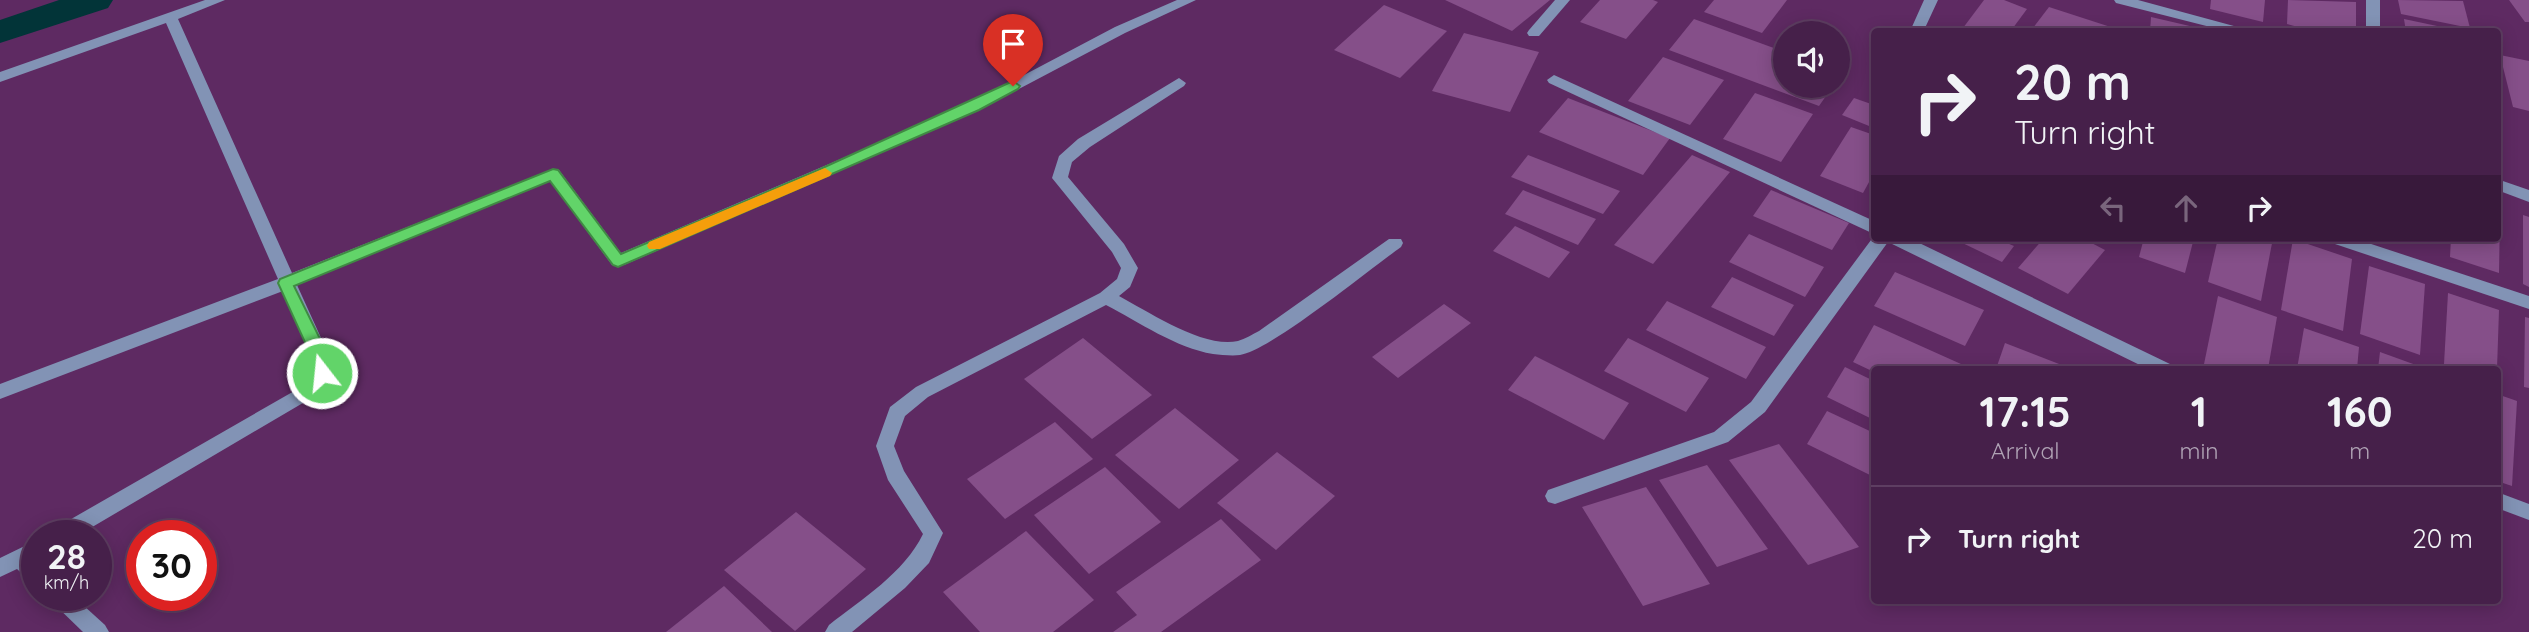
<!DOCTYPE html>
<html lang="en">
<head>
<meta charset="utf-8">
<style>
	:root { --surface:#46204a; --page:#4d2851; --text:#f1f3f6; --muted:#b0a3b5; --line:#5e3e62 }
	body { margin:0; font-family:Quicksand,sans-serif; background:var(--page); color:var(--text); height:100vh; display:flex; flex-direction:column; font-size:26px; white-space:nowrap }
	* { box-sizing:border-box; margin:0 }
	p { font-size:23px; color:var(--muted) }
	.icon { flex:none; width:38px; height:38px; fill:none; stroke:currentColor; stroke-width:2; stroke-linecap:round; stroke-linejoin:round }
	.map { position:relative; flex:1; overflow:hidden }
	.panel { position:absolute; left:1871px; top:366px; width:630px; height:238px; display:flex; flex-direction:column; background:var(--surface); border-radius:7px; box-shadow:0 4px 18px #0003,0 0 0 2px var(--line) }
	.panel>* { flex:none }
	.banner { position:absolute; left:1871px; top:28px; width:630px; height:214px; border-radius:7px; box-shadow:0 4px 18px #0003,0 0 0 2px var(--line); background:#46204a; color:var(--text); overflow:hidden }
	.fabs { position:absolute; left:1773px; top:21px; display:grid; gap:14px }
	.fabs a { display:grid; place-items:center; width:77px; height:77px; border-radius:50%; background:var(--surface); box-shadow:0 4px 18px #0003,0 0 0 2px var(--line); font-size:35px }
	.speed { position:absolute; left:21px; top:520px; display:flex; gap:14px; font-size:35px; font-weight:700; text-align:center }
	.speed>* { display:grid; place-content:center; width:91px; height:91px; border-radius:50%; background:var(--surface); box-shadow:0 4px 18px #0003,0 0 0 2px var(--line); line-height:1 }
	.speed small { font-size:18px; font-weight:400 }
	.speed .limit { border:10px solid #d22; background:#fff; color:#111 }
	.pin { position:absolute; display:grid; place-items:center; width:60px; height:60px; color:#fff; margin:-72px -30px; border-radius:50% 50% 50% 0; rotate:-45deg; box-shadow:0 0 7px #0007 }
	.pin .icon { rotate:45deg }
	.me { position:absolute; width:77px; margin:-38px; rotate:344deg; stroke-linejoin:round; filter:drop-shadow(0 0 5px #0008) }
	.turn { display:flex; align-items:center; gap:24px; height:147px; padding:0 28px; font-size:32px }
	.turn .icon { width:91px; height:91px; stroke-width:2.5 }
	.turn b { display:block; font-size:49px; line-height:60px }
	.lanes { display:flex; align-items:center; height:66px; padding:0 28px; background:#0003; justify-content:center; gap:35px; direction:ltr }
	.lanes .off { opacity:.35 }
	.eta { display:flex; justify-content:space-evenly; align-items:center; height:119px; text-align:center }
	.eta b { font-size:42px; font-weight:700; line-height:49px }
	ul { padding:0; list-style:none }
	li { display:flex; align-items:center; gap:21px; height:105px; padding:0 28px; border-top:2px solid var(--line) }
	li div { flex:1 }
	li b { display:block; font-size:26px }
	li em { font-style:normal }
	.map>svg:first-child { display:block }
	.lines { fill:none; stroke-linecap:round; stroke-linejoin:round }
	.canal { fill:#023438; fill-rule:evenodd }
	.building { fill:#854f89 }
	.minor { fill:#8293b5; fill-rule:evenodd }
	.route { fill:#62d469; stroke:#408a44; stroke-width:2 }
	.slow { fill:#f59e0b }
</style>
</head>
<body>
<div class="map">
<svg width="2529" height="632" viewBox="0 0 2529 632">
	<rect width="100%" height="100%" fill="#5e2a62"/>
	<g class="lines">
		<path class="canal" d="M59 0H113L108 8 0 43V20Z"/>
	</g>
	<g class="building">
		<path d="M1445 0H1550L1512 31Z"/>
		<path d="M1600 0H1653L1658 2 1626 39 1580 22Z"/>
		<path d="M1714 0H1787L1762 33 1704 12Z"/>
		<path d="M1984 0H2004L2027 9 2010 32H1960Z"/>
		<path d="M2211 0H2265L2263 22 2210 9Z"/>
		<path d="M2288 0 2356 2V32H2316L2287 24Z"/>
		<path d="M2398 0 2463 1 2470 28 2401 14Z"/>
		<path d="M2509 0H2529V22H2525Z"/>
		<path d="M1384 5 1447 31 1400 78 1334 50Z"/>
		<path d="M2049 7 2123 31V32H2030Z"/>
		<path d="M2151 17 2207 30V32H2150Z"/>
		<path d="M1694 19 1785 52V86H1833L1819 106 1669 50Z"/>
		<path d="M2404 19 2456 30V32H2406Z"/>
		<path d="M1464 33 1539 52 1510 112 1432 91Z"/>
		<path d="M2500 55 2529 61V111L2513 107Z"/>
		<path d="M1663 57 1724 80 1690 125 1628 101Z"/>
		<path d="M1755 93 1813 114 1781 162 1723 139Z"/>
		<path d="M1568 98 1670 138 1643 175 1539 132Z"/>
		<path d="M1854 98 1874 105V128L1842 115Z"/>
		<path d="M1851 127 1874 135V173L1863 193 1820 176Z"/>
		<path d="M1528 155 1620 191 1603 214 1511 177Z"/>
		<path d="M1692 155 1730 172 1653 264 1614 245Z"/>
		<path d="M1523 190 1596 219 1578 245 1505 214Z"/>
		<path d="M1771 190 1849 223 1832 250 1753 216Z"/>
		<path d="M2497 213 2500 214 2499 273 2450 257 2451 238H2497Z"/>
		<path d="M2523 215 2529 217V287L2523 284Z"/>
		<path d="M1515 226 1570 252 1549 278 1493 251Z"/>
		<path d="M1749 234 1824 267 1805 297 1729 262Z"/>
		<path d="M1952 238H1995L2014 246 2002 262Z"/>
		<path d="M2044 238H2082L2105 250 2068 294 2018 268Z"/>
		<path d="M2144 238H2194L2185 273 2139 257Z"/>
		<path d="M2218 238H2273L2261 301 2208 282Z"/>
		<path d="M2293 239 2352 259 2343 331 2281 310Z"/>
		<path d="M2369 266 2425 284 2420 355 2360 334Z"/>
		<path d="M1895 272 1984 310 1965 346 1874 306Z"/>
		<path d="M1732 277 1794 305 1774 336 1711 307Z"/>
		<path d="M2448 293 2499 310 2497 369H2458L2444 364Z"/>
		<path d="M2218 296 2277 317 2268 369H2203Z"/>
		<path d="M1667 301 1766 347 1746 379 1646 330Z"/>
		<path d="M1444 304 1471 323 1398 378 1372 357Z"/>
		<path d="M2525 317 2529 318V388L2524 387Z"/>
		<path d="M1874 325 1961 364 1958 369H1874V372L1853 362Z"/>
		<path d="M2304 328 2359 347 2357 369H2297Z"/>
		<path d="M1083 338 1152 395 1092 439 1024 379Z"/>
		<path d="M1628 338 1709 378 1686 412 1604 371Z"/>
		<path d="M2005 343 2072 369H1996Z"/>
		<path d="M2380 352 2427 369H2378Z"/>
		<path d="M1535 356 1629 403 1604 440 1508 390Z"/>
		<path d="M1845 367 1874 381V420L1827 397Z"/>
		<path d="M2497 394 2517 401 2512 486 2497 481Z"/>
		<path d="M1175 408 1239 460 1179 509 1115 455Z"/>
		<path d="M1827 411 1874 433V477L1807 444Z"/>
		<path d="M1055 422 1093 459 1005 519 967 479Z"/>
		<path d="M1779 444 1859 547 1808 565 1729 460Z"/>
		<path d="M1277 452 1335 496 1276 550 1217 503Z"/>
		<path d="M1707 465 1768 549 1717 567 1659 480Z"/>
		<path d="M1105 467 1161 522 1089 574 1034 515Z"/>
		<path d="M1646 487 1710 584 1643 606 1582 507Z"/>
		<path d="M796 512 866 569 795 631 724 570Z"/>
		<path d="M1221 519 1261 560 1161 632H1113L1137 615 1116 592Z"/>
		<path d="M1026 531 1094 600 1053 632H980L943 592Z"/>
		<path d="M724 586 772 632H666Z"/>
	</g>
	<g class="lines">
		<g class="minor">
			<path d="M205 0H225L178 19 292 273 553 169 559 170 621 253 969 104 1115 27 1177 0H1196L1125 33 979 110 624 265H612L550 181 297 285 327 351 331 373 308 400 77 536H49L52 530 296 390 313 371 309 351 283 291 0 399V384L278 279 166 23 0 82V72Z"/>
			<path d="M1555 0H1570L1539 36H1529L1527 33 1529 30Z"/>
			<path d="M1924 0H1938L1925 28 1928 32H1913L1911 29Z"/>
			<path d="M2114 0H2138L2256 32H2230L2116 3Z"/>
			<rect x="2366" y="0" width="14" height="32"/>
			<path d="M1554 75 1874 221V234L1549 83 1547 80Z"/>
			<path d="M1179 78 1186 83 1184 86 1090 147 1072 162 1068 177 1124 244 1138 268 1130 287 1119 296C1149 312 1204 349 1238 341 1245 339 1253 334 1259 331L1389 239H1401L1403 243 1401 247C1370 269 1271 350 1240 355 1233 356 1221 355 1213 354 1176 348 1139 322 1106 305L928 397 905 416 894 446 904 471 943 533 929 563 905 588 852 632H825L829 625C862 599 904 573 923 534L888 480 876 446 890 407 916 387 1100 293 1117 279 1121 268 1112 252 1052 178 1059 156 1078 139Z"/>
			<path d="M2497 179 2529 190V202L2497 190Z"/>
			<path d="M1874 236 1909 238 2170 364 2173 369H2148L1888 242 1765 412 1728 442 1555 504 1548 502 1545 496 1548 490 1714 432 1751 402Z"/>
			<path d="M2327 238H2353L2529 296V309L2329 242Z"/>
			<path d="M2497 492 2529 504V520L2497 508Z"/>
			<path d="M37 540V558L34 559 37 562V584L30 581 17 569 0 577V558Z"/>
			<path d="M48 595H72L105 625 109 632H83L51 601Z"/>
		</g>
	</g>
	<path class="route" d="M1013 81 1020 86 1018 89 979 110 618 267 613 265 550 181 294 286 326 351 330 373 322 380 314 373 309 351 278 283 280 279 553 169 558 170 621 254 818 170Z"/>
	<path class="slow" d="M825 168 832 173 830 176 660 249H649L647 246 649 242Z"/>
</svg>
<div class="fabs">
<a><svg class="icon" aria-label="sound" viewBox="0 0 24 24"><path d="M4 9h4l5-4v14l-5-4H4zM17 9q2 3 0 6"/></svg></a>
</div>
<div class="speed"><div>28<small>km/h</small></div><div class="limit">30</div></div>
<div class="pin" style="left:1013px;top:86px;background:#d93025"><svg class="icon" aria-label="arrive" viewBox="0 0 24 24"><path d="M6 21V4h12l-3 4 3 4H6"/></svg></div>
<svg class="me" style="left:322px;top:373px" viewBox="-20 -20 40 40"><circle r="17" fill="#62d469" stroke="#fff" stroke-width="3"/><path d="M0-11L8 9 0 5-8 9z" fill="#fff"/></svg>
<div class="banner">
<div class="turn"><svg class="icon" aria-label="right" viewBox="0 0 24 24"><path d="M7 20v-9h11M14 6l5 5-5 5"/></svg><div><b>20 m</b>Turn right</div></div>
<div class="lanes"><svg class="icon off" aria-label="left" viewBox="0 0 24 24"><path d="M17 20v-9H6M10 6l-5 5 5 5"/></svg><svg class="icon off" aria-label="ahead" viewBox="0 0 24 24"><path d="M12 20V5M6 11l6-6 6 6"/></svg><svg class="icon" aria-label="right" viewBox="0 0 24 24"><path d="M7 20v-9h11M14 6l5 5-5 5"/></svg></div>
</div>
<section class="panel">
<div class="eta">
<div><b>17:15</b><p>Arrival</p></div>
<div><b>1</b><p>min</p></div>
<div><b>160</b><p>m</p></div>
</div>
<ul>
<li><svg class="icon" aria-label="right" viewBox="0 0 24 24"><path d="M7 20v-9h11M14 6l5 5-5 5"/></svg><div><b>Turn right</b></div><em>20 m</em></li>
</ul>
</section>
</div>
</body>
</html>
